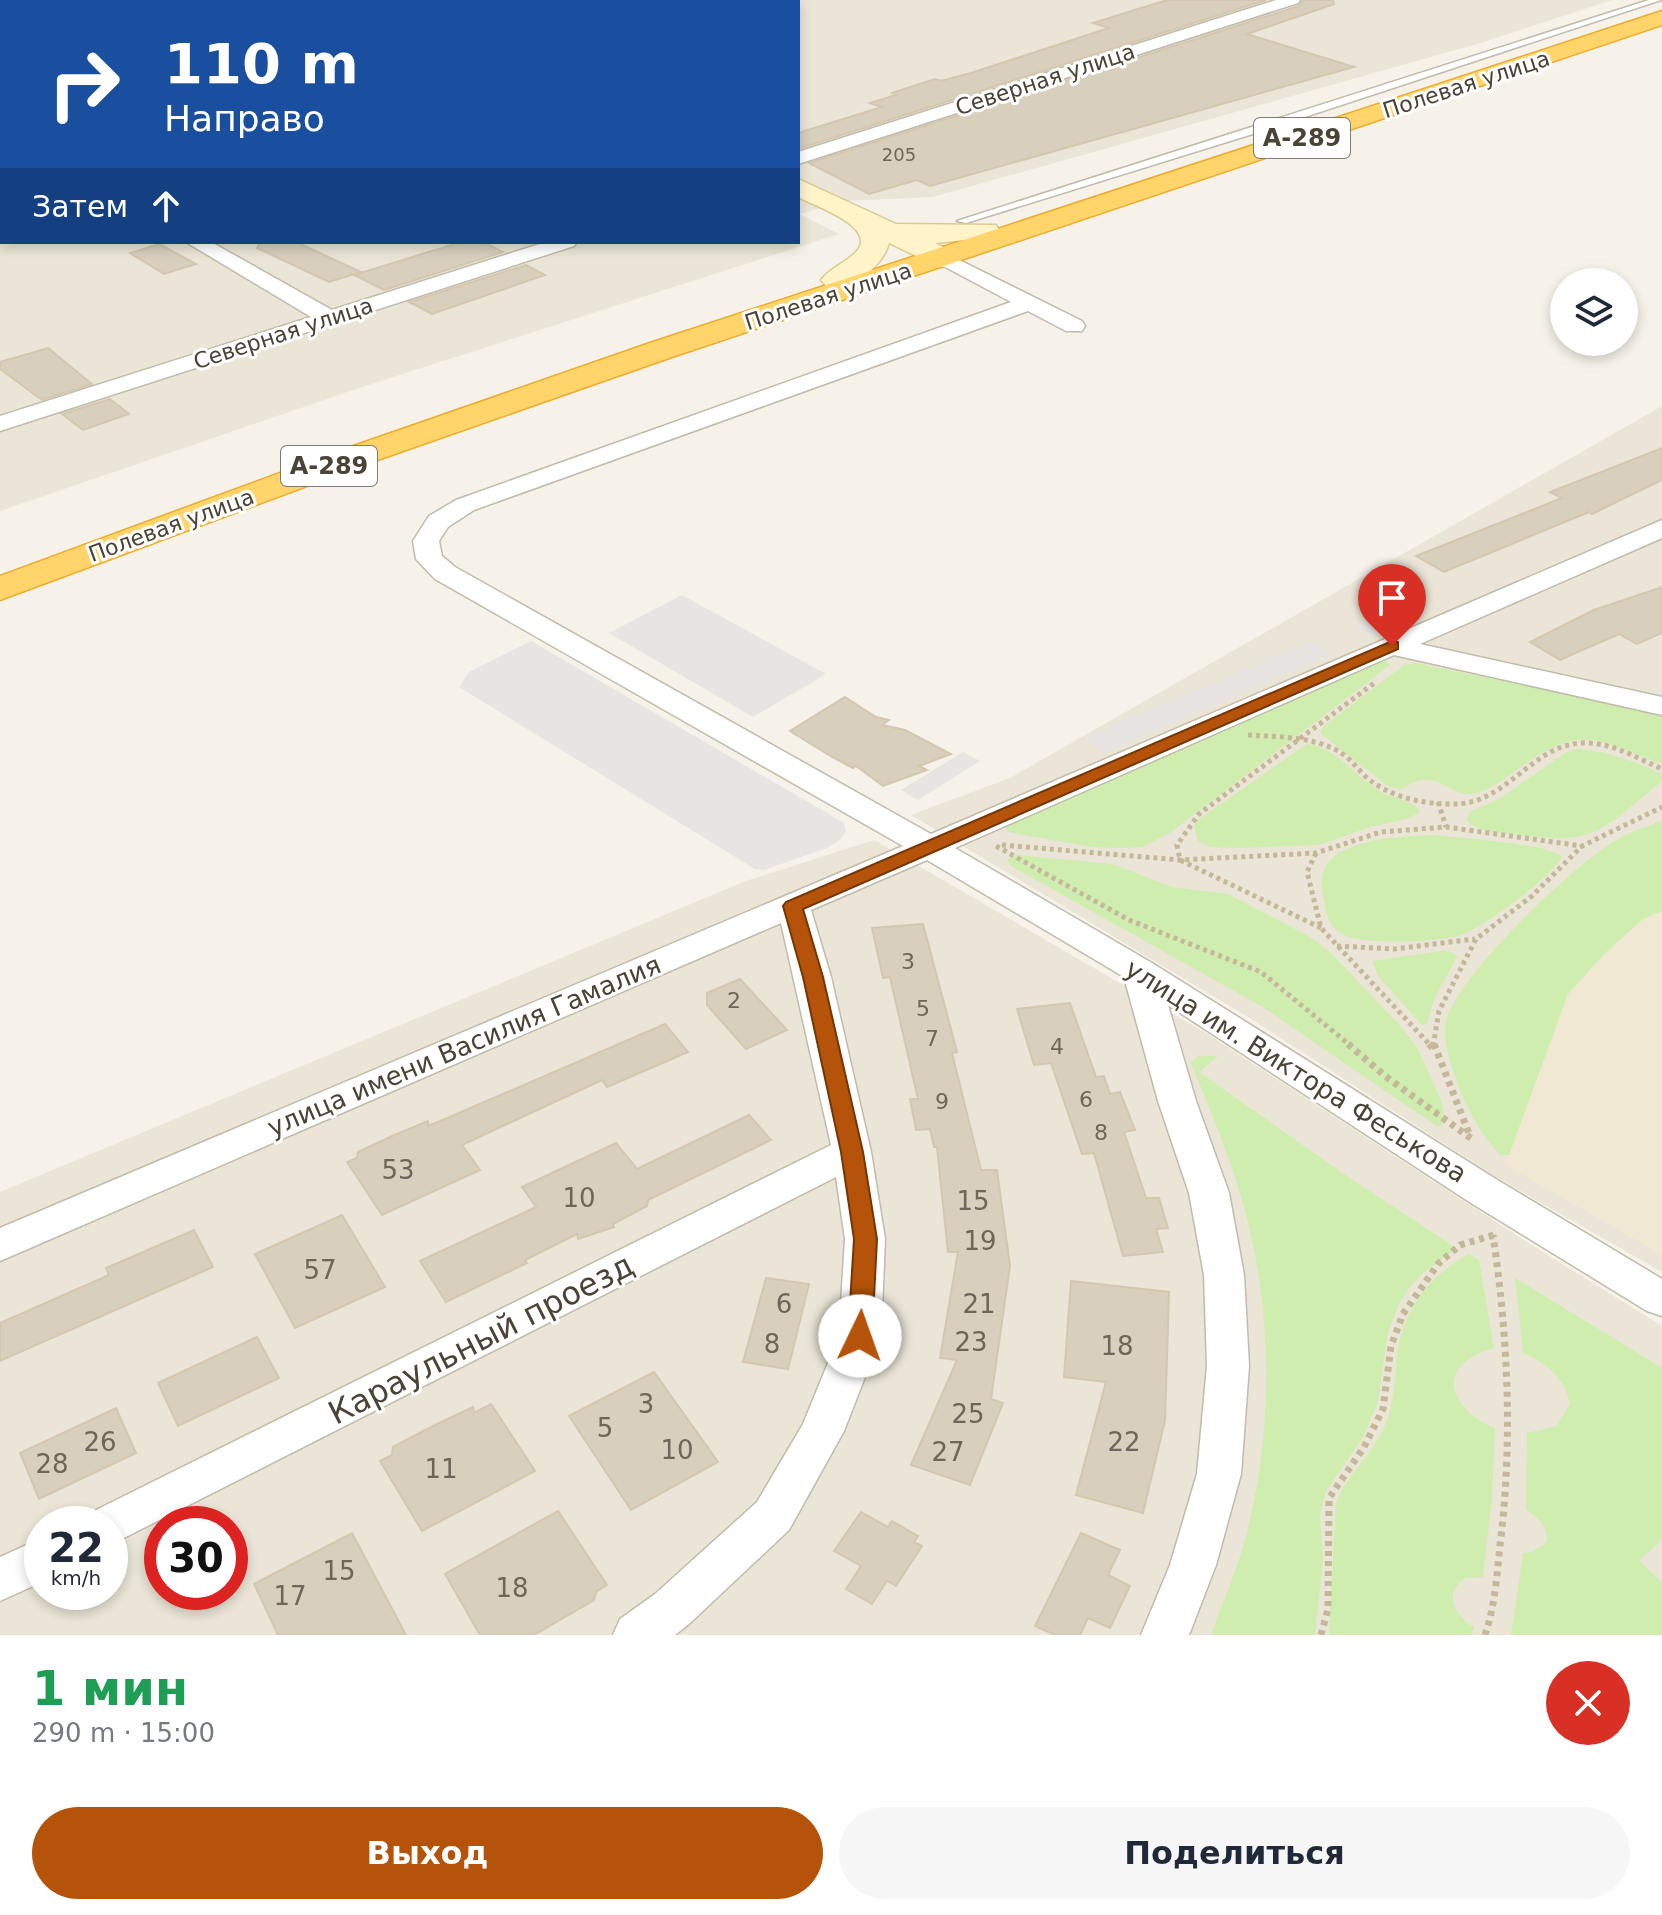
<!DOCTYPE html>
<html lang="ru">
<head>
<meta charset="utf-8">
<style>
	:root { --surface:#fff; --page:#f6f6f7; --text:#1f2937; --muted:#747a83; --accent:#b45309 }
	body { margin:0; font-family:"DejaVu Sans",sans-serif; background:var(--page); color:var(--text); height:100vh; display:flex; flex-direction:column; font-size:30px; white-space:nowrap }
	* { box-sizing:border-box; margin:0 }
	p { font-size:26px; color:var(--muted) }
	.icon { flex:none; width:44px; height:44px; fill:none; stroke:currentColor; stroke-width:2; stroke-linecap:round; stroke-linejoin:round }
	.map { position:relative; height:1635px; overflow:hidden }
	.panel { display:flex; flex-direction:column; background:var(--surface); flex:1 }
	.panel>* { flex:none }
	.hud { position:absolute; left:0px; top:0px; width:800px; height:244px; box-shadow:0 4px 12px #0003; background:#1a4fa0; color:#fff; overflow:hidden }
	.controls { position:absolute; left:1550px; top:268px; display:grid; gap:16px }
	.controls a { display:grid; place-items:center; width:88px; height:88px; border-radius:50%; background:var(--surface); box-shadow:0 4px 12px #0003; font-size:40px }
	.speed { position:absolute; left:24px; top:1506px; display:flex; gap:16px; font-size:40px; font-weight:700; text-align:center }
	.speed>* { display:grid; place-content:center; width:104px; height:104px; border-radius:50%; background:var(--surface); box-shadow:0 4px 12px #0003; line-height:1 }
	.speed small { font-size:20px; font-weight:400 }
	.speed .limit { border:12px solid #d22; background:#fff; color:#111 }
	.pin { position:absolute; display:grid; place-items:center; width:68px; height:68px; color:#fff; margin:-82px -34px; border-radius:50% 50% 50% 0; rotate:-45deg; box-shadow:0 0 8px #0007 }
	.pin .icon { rotate:45deg }
	.me { position:absolute; width:88px; margin:-44px; rotate:3deg; stroke-linejoin:round; filter:drop-shadow(0 0 6px #0008) }
	.turn { display:flex; align-items:center; gap:28px; height:168px; padding:0 32px; font-size:36px }
	.turn .icon { width:104px; height:104px; stroke-width:2.5 }
	.turn b { display:block; font-size:56px; line-height:68px }
	.then { display:flex; align-items:center; height:76px; padding:0 32px; background:#0003; gap:16px; font-size:30px }
	.round { display:grid; place-items:center; flex:none; width:84px; height:84px; border-radius:42px; background:var(--page) }
	.head { display:flex; align-items:center; justify-content:space-between; height:136px; padding:0 32px }
	h1 { font-size:48px; font-weight:700; line-height:60px; color:#1e9e55 }
	.primary-button { display:flex; gap:16px; margin-top:auto; padding:16px 32px }
	.primary-button a { flex:1; height:92px; border-radius:48px; background:var(--accent); color:#fff; font-size:32px; font-weight:700; line-height:92px; text-align:center }
	.primary-button a+a { background:var(--page); color:var(--text) }
	.map>svg:first-child { display:block }
	.residential { fill:#eae5d6; fill-rule:evenodd }
	.education { fill:#f0e8d2 }
	.green { fill:#ceedae }
	.parking { fill:#e7e4e1 }
	.building { fill:#d8cfbd; stroke:#d4c7b0; stroke-width:2 }
	.lines { fill:none; stroke-linecap:round; stroke-linejoin:round }
	.lane-casing { stroke:#c2bbaa; stroke-width:3 }
	.street-casing { stroke:#c2bbaa; stroke-width:3 }
	.secondary-casing { stroke:#d9ca95; stroke-width:3 }
	.highway-casing { stroke:#eaad2e; stroke-width:3 }
	.path-far2 { stroke:#c5b89a; stroke-width:3; stroke-dasharray:2 2; stroke-linecap:butt }
	.path-far1 { stroke:#c5b89a; stroke-width:5; stroke-dasharray:4 4; stroke-linecap:butt }
	.path { stroke:#c5b89a; stroke-width:7; stroke-dasharray:5 5; stroke-linecap:butt }
	.lane { fill:#fff; fill-rule:evenodd }
	.street { fill:#fff; fill-rule:evenodd }
	.secondary { fill:#fff4c9; fill-rule:evenodd }
	.highway { fill:#ffd46a; fill-rule:evenodd }
	.route { fill:#b45309; stroke:#753606; stroke-width:2 }
	.labels { text-anchor:middle; stroke-width:6; stroke-linejoin:round; paint-order:stroke }
	.far-number-label { font-size:18px; fill:#6e6658 }
	.far-street-label { font-size:22px; fill:#4a4336; stroke:#fff }
	.number-label { font-size:22px; fill:#6e6658 }
	.shield { fill:#fff; stroke:#807b72; stroke-width:2 }
	.shield-label { font-size:24px; font-weight:bold; fill:#4a4336 }
	.street-label { font-size:26px; fill:#4a4336; stroke:#fff }
	.near-number-label { font-size:26px; fill:#6e6658 }
	.near-street-label { font-size:32px; fill:#4a4336; stroke:#fff }
</style>
</head>
<body>
<div class="map">
<svg width="1662" height="1635" viewBox="0 0 1662 1635">
	<rect width="100%" height="100%" fill="#f6f2e9"/>
	<g class="residential">
		<path d="M0 0H1612L1477 44 933 197 847 201 799 214 839 234 353 390 0 511ZM2 2H798V242H2Z"/>
		<path d="M1662 406V911L1643 919 1568 994 1505 1164 1662 1254V1272L1496 1177 1248 1017 911 815 1010 778Z"/>
		<path d="M874 840 1209 1035 1530 1244 1662 1326V1635H0V1192L746 881ZM42 1524H110V1592H42ZM162 1524H230V1592H162Z"/>
	</g>
	<path class="education" d="M1662 911V1254L1505 1164 1568 994 1606 952 1643 919Z"/>
	<g class="green">
		<path d="M1385 659 1390 665 1171 832 1143 847 1122 848 1092 847 1008 832 1005 825Z"/>
		<path d="M1415 663 1662 713V764C1595 739 1582 723 1519 768 1504 779 1490 791 1471 794 1450 798 1436 764 1402 789L1389 787 1320 733 1324 726 1404 665Z"/>
		<path d="M1307 744C1341 749 1353 777 1381 792 1395 799 1410 799 1421 812L1406 819 1370 827 1319 845 1237 848 1210 847 1198 841 1194 827 1198 820Z"/>
		<path d="M1576 749C1606 750 1635 762 1662 774V781C1601 830 1597 847 1513 834 1498 832 1478 832 1467 821L1469 812 1501 798 1565 753Z"/>
		<path d="M1662 821V911L1643 919 1606 952 1568 994 1509 1155H1501C1476 1135 1439 1054 1446 1022 1456 976 1579 859 1622 837 1634 830 1649 826 1662 821Z"/>
		<path d="M1437 835C1462 839 1548 843 1562 857 1548 880 1491 921 1466 933 1445 943 1365 945 1344 935 1329 927 1326 915 1324 900 1322 890 1320 880 1324 870 1338 837 1408 836 1437 835Z"/>
		<path d="M1016 855 1112 864 1172 887 1228 894 1310 937 1329 951 1403 1029 1417 1048 1442 1102 1445 1122 1438 1127 1261 1006 1011 866 1007 860Z"/>
		<path d="M1441 951 1452 952 1457 957 1435 997 1427 1023 1422 1025 1379 977 1372 961Z"/>
		<path d="M1198 1056H1218L1199 1072 1351 1179 1456 1248 1423 1273 1409 1288 1398 1306 1388 1332 1378 1402 1363 1437 1326 1491 1320 1515 1323 1561 1315 1635H1211C1223 1601 1239 1566 1247 1532 1277 1413 1272 1281 1231 1165 1219 1131 1205 1097 1191 1063Z"/>
		<path d="M1469 1254 1479 1260 1494 1348C1434 1365 1447 1408 1495 1428L1492 1499 1483 1577 1465 1578C1443 1593 1454 1616 1474 1627L1471 1635H1329L1336 1503C1346 1476 1369 1458 1382 1432 1395 1406 1394 1382 1397 1355 1403 1310 1430 1275 1469 1254Z"/>
		<path d="M1515 1278 1662 1368V1539L1639 1561 1662 1582V1635H1511L1523 1553 1532 1552 1547 1542C1548 1526 1538 1518 1526 1510L1527 1433 1557 1426 1570 1404C1565 1378 1547 1363 1523 1353Z"/>
	</g>
	<g class="parking">
		<path d="M682 595 826 674 753 717 609 633Z"/>
		<path d="M1404 604 1423 615 1374 636 1355 625Z"/>
		<path d="M531 641 844 823 846 832 841 839 827 848 764 870 755 869 459 687 469 672Z"/>
		<path d="M1311 641 1331 654 1103 753 1084 738Z"/>
		<path d="M963 752 980 761 918 800 901 790Z"/>
	</g>
	<g class="building">
		<path d="M1167 0H1266L798 149V133L882 107 870 103 896 95 892 93 935 79 941 81 971 73 1109 28 1093 23Z"/>
		<path d="M1303 0H1333L1334 4 1247 34 1354 67 930 186 917 180 869 194 809 163 1299 6Z"/>
		<path d="M260 242H296L361 272 329 282 257 248Z"/>
		<path d="M461 242H484L503 252 384 290 354 275Z"/>
		<path d="M159 244 196 264 164 274 130 253Z"/>
		<path d="M526 265 545 275 432 314 409 302Z"/>
		<path d="M48 348 92 384 42 400 0 369V362Z"/>
		<path d="M110 399 129 414 83 430 62 414Z"/>
		<path d="M1662 448V480L1592 514 1589 512 1444 572 1416 556 1562 498 1550 492Z"/>
		<path d="M1662 587V633L1637 644 1619 634 1560 660 1530 642 1594 610Z"/>
		<path d="M845 697 876 717 889 720 882 725 905 730 951 754 919 766 927 770 883 786 856 766 853 768 832 757 790 731Z"/>
		<path d="M923 924 957 1052 952 1053 981 1170H997L1010 1266 991 1399 1003 1403 970 1485 911 1465 957 1360 940 1358 958 1252H948L937 1147H934L930 1129 916 1130 910 1099H918L890 977 883 978 872 928Z"/>
		<path d="M740 979 787 1030 746 1049 707 1005V993Z"/>
		<path d="M1070 1003 1096 1077 1104 1076 1110 1094 1120 1092 1135 1130 1124 1132 1146 1198H1159L1168 1228 1156 1229 1163 1252 1123 1256 1094 1153 1082 1154 1051 1063 1034 1065 1017 1009Z"/>
		<path d="M665 1024 688 1052 607 1087 602 1080 462 1145 480 1170 382 1215 347 1162 357 1158 358 1152 390 1137 428 1121V1126L445 1119Z"/>
		<path d="M749 1115 771 1140 648 1200 647 1206 613 1224 614 1227 578 1239 577 1234 525 1260 527 1263 446 1302 420 1261 536 1207 522 1187 616 1143 637 1169Z"/>
		<path d="M342 1215 385 1287 295 1328 255 1254Z"/>
		<path d="M194 1230 213 1267 0 1361V1323L109 1275 106 1268Z"/>
		<path d="M766 1278 809 1284 788 1369 743 1362Z"/>
		<path d="M1071 1281 1169 1292 1165 1420 1143 1513 1076 1495 1106 1382 1064 1377Z"/>
		<path d="M257 1337 279 1378 178 1426 158 1383Z"/>
		<path d="M654 1372 718 1462 631 1510 569 1416Z"/>
		<path d="M491 1404 535 1471 422 1531 380 1461 392 1455 393 1447 433 1426 473 1407 474 1413Z"/>
		<path d="M116 1408 136 1453 39 1499 20 1453Z"/>
		<path d="M558 1511 607 1585 596 1592 594 1600 534 1635H480L445 1574Z"/>
		<path d="M861 1512 888 1527 892 1521 918 1536 914 1542 922 1546 896 1586 887 1581 872 1604 846 1589 861 1566 834 1551Z"/>
		<path d="M352 1533 406 1635H278L254 1584Z"/>
		<path d="M1081 1533 1120 1550 1108 1575 1130 1586 1110 1628 1088 1618 1080 1635H1055L1035 1626Z"/>
	</g>
	<g class="lines">
		<g class="lane-casing">
			<path id="lane" d="M1649 0H1661L1256 133 966 223 957 221Z"/>
		</g>
		<g class="street-casing">
			<g id="street">
				<path d="M1276 0H1300L1298 3 798 164V152Z"/>
				<path d="M0 125 2 126V138L0 137Z"/>
				<path d="M186 242H211L332 310 546 242H577L574 246 0 431V416L311 317Z"/>
				<path d="M943 252 1082 321 1085 326 1082 331H1066L1028 311 474 510 448 527 439 541 442 556 455 567 931 834 1662 520V538L1420 644 1662 697V715L1394 655 955 848 1152 963 1499 1181 1662 1279V1316L1647 1311 1471 1203 1168 1005 1196 1101 1229 1193 1244 1275 1249 1366 1241 1474 1216 1565 1189 1635H1141L1170 1565 1197 1474 1207 1366 1204 1275 1189 1193 1158 1101 1124 977 927 860 811 910 831 977 871 1152 885 1239 881 1336 844 1431 789 1530 689 1624 675 1635H613L620 1619 655 1594 757 1502 803 1424 839 1336 845 1239 836 1177 110 1545V1524H88L94 1511 831 1145 781 923 0 1261V1228L903 846 435 579 416 559 413 541 429 516 456 500 1011 302 936 262 932 258Z"/>
				<path d="M42 1538V1582L0 1601V1557Z"/>
			</g>
		</g>
		<g class="secondary-casing">
			<g id="secondary">
				<path d="M396 0H421L422 2H397Z"/>
				<path d="M652 0H681L651 2Z"/>
				<rect x="0" y="167" width="2" height="16"/>
				<path d="M798 179 896 224 996 225 1000 231 996 237 935 243 953 252 957 258 953 264 943 267 933 264 889 243C883 267 850 292 826 286L821 280C830 268 845 263 855 253 881 228 815 206 798 197Z"/>
			</g>
		</g>
		<g class="highway-casing">
			<path id="highway" d="M1662 11V25L672 357 369 463 0 600V576L345 449 650 343Z"/>
		</g>
		<path class="path-far2" d="M616 2 624 0"/>
		<g class="path-far1">
			<path d="M1248 735C1278 737 1310 736 1338 751 1349 757 1356 767 1365 776 1388 797 1425 805 1457 804 1507 802 1532 746 1581 743 1609 741 1637 758 1662 769"/>
			<path d="M1438 802 1446 827"/>
			<path d="M1002 845 1180 860 1316 853 1381 832 1446 827 1582 846 1662 807"/>
			<path d="M996 846 1129 920 1261 972 1351 1046"/>
			<path d="M1316 853 1307 872 1321 928 1431 1046"/>
			<path d="M1321 928 1180 860 1177 845 1199 814 1377 681"/>
			<path d="M1337 946 1394 949 1475 939"/>
			<path d="M1433 1046 1439 1011 1476 939 1532 896 1582 846"/>
		</g>
		<g class="path">
			<path d="M1348 1044 1385 1076 1472 1139"/>
			<path d="M1429 1044 1433 1048"/>
			<path d="M1434 1044 1470 1136"/>
			<path d="M1321 1635 1328 1609 1329 1498 1364 1447 1383 1409 1391 1346 1403 1314 1438 1264 1460 1245 1494 1235"/>
			<path d="M1485 1635C1495 1606 1497 1575 1500 1545 1513 1441 1508 1338 1493 1235"/>
		</g>
		<use href="#lane" class="lane"/>
		<use href="#street" class="street"/>
		<use href="#secondary" class="secondary"/>
		<use href="#highway" class="highway"/>
	</g>
	<path class="route" d="M1392 641 1398 642V649L803 909 823 977 863 1152 877 1239 872 1336 868 1343 860 1346 851 1343 848 1336 854 1239 841 1152 803 977 783 906 786 902Z"/>
	<g class="labels">
		<g class="far-number-label">
			<text x="899" y="161">205</text>
		</g>
		<g class="far-street-label">
			<text transform="translate(1045 79) rotate(-18)" y="8">Северная улица</text>
			<text transform="translate(1466 84) rotate(-18)" y="8">Полевая улица</text>
			<text transform="translate(828 296) rotate(-18)" y="8">Полевая улица</text>
			<text transform="translate(283 333) rotate(-18)" y="8">Северная улица</text>
			<text transform="translate(171 525) rotate(-20)" y="8">Полевая улица</text>
		</g>
		<g class="number-label">
			<text x="908" y="969">3</text>
			<text x="734" y="1008">2</text>
			<text x="923" y="1016">5</text>
			<text x="932" y="1046">7</text>
			<text x="1057" y="1054">4</text>
			<text x="1086" y="1107">6</text>
			<text x="942" y="1109">9</text>
			<text x="1101" y="1140">8</text>
		</g>
		<g class="shield">
			<rect x="1254" y="118" width="96" height="40" rx="6"/>
			<rect x="281" y="446" width="96" height="40" rx="6"/>
		</g>
		<g class="shield-label">
			<text x="1302" y="146">А-289</text>
			<text x="329" y="474">А-289</text>
		</g>
		<g class="street-label">
			<text transform="translate(464 1046) rotate(-23)" y="9">улица имени Василия Гамалия</text>
			<text transform="translate(1296 1071) rotate(32)" y="9">улица им. Виктора Феськова</text>
		</g>
		<g class="near-number-label">
			<text x="398" y="1179">53</text>
			<text x="579" y="1207">10</text>
			<text x="973" y="1210">15</text>
			<text x="980" y="1250">19</text>
			<text x="320" y="1279">57</text>
			<text x="784" y="1313">6</text>
			<text x="979" y="1313">21</text>
			<text x="971" y="1351">23</text>
			<text x="772" y="1353">8</text>
			<text x="1117" y="1355">18</text>
			<text x="646" y="1413">3</text>
			<text x="968" y="1423">25</text>
			<text x="605" y="1437">5</text>
			<text x="100" y="1451">26</text>
			<text x="1124" y="1451">22</text>
			<text x="677" y="1459">10</text>
			<text x="948" y="1461">27</text>
			<text x="52" y="1473">28</text>
			<text x="441" y="1478">11</text>
			<text x="339" y="1580">15</text>
			<text x="512" y="1597">18</text>
			<text x="290" y="1605">17</text>
		</g>
		<g class="near-street-label">
			<text transform="translate(481 1339) rotate(-27)" y="11">Караульный проезд</text>
		</g>
	</g>
</svg>
<div class="controls">
<a><svg class="icon" aria-label="layers" viewBox="0 0 24 24"><path d="M12 4l9 5-9 5-9-5zM3 14l9 5 9-5"/></svg></a>
</div>
<div class="speed"><div>22<small>km/h</small></div><div class="limit">30</div></div>
<div class="pin" style="left:1392px;top:646px;background:#d93025"><svg class="icon" aria-label="arrive" viewBox="0 0 24 24"><path d="M6 21V4h12l-3 4 3 4H6"/></svg></div>
<svg class="me" style="left:860px;top:1336px" viewBox="-20 -20 40 40"><circle r="19" fill="#fff"/><path d="M0-13L10 11 0 6-10 11z" fill="#b45309"/></svg>
<div class="hud">
<div class="turn"><svg class="icon" aria-label="right" viewBox="0 0 24 24"><path d="M7 20v-9h11M14 6l5 5-5 5"/></svg><div><b>110 m</b>Направо</div></div>
<div class="then">Затем<svg class="icon" aria-label="ahead" viewBox="0 0 24 24"><path d="M12 20V5M6 11l6-6 6 6"/></svg></div>
</div>
</div>
<section class="panel">
<div class="head"><div><h1>1 мин</h1><p>290 m · 15:00</p></div><a class="round" style="background:#d93025;color:#fff"><svg class="icon" aria-label="close" viewBox="0 0 24 24"><path d="M6 6l12 12M18 6L6 18"/></svg></a></div>
<div class="primary-button"><a>Выход</a><a>Поделиться</a></div>
</section>
</body>
</html>
